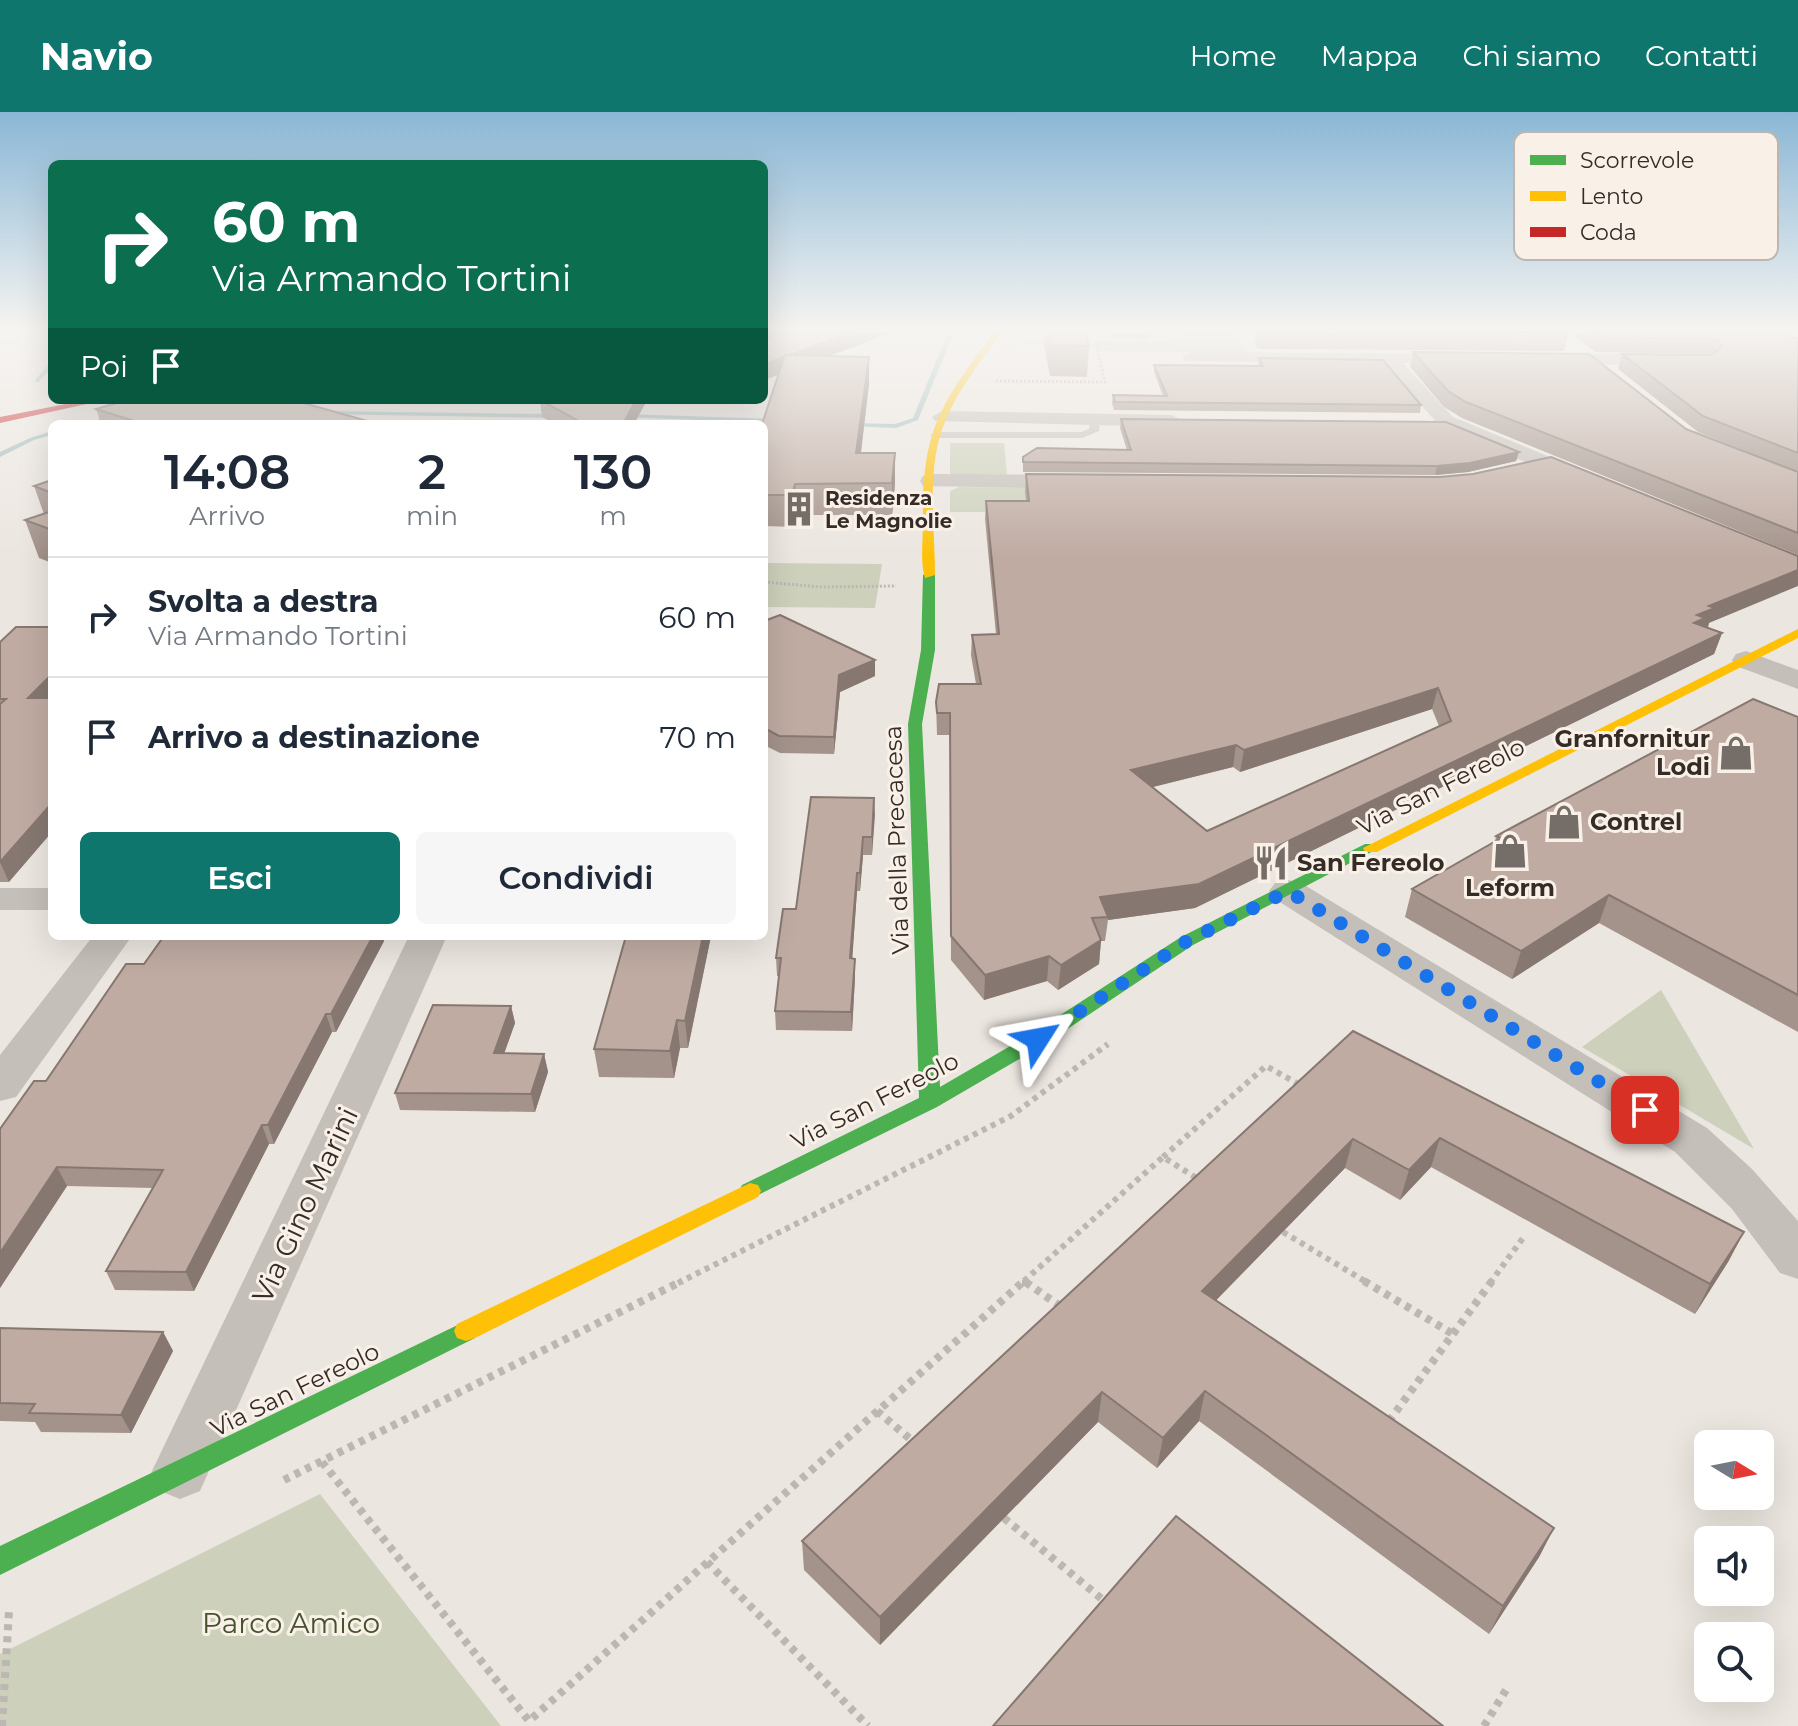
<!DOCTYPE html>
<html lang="it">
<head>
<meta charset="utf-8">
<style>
	:root { --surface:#fff; --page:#f6f6f7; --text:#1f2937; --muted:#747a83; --line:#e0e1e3; --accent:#0f766e }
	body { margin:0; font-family:Montserrat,sans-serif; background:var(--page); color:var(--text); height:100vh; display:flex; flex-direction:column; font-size:30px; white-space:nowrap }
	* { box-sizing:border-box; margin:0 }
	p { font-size:26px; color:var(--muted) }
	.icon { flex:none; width:44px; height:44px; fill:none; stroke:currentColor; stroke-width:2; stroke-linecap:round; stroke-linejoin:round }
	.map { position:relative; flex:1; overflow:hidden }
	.details { position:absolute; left:48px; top:308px; width:720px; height:520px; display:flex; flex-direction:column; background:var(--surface); border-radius:12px; box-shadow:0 8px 32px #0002 }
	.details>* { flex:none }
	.top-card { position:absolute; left:48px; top:48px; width:720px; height:244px; border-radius:12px; box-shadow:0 8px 32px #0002; background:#0b6e4f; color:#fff; overflow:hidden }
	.needle { width:52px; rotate:100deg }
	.fabs { position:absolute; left:1694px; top:1318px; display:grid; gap:16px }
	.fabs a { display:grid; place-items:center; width:80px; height:80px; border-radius:12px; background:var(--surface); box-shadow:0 8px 32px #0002; font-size:40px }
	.pin { position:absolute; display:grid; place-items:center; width:68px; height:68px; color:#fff; margin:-34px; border-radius:16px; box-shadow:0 4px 12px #0006 }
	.me { position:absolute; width:88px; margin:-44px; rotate:56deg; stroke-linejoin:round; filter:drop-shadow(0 0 6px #0008) }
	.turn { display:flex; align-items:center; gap:28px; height:168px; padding:0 32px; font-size:36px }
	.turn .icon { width:104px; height:104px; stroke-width:2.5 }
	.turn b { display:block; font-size:56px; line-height:68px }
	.then { display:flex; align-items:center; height:76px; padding:0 32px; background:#0003; gap:16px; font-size:30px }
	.eta { display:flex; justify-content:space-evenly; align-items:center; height:136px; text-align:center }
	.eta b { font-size:48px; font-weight:600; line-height:56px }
	.cta { display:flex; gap:16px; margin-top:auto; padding:16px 32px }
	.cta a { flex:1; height:92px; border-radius:12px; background:var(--accent); color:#fff; font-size:32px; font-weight:600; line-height:92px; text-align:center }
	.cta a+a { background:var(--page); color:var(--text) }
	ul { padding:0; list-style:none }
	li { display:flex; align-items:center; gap:24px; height:120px; padding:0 32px; border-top:2px solid var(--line) }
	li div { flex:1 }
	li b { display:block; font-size:30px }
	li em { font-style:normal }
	header { display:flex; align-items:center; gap:48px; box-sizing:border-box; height:112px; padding:0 40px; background:var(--accent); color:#fff }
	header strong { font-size:38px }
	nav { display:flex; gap:44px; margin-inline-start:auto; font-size:28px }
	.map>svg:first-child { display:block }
	.green { fill:#cdd1bb }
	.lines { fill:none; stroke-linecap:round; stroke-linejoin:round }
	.stream { fill:#9ebcbc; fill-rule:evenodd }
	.path-far2 { stroke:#bdb7b2; stroke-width:3; stroke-dasharray:2 2; stroke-linecap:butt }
	.path-far1 { stroke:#bdb7b2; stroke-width:6; stroke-dasharray:5 5; stroke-linecap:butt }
	.path { stroke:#bdb7b2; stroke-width:8; stroke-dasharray:6 6; stroke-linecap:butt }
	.lane { fill:#c5bfb9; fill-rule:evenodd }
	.street { fill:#c5bfb9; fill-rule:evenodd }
	.fast { fill:#4caf50; fill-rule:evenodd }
	.slow { fill:#ffc107; fill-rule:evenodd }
	.jam { fill:#c62828; fill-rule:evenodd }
	.wall { fill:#a4938b; fill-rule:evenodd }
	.shaded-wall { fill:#867871 }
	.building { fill:#bfaba2; stroke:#867871; stroke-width:2; fill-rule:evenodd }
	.route { stroke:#1a73e8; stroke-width:14; stroke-dasharray:0 25.2 }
	.labels { text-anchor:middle; stroke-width:6; stroke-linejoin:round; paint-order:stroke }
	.far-poi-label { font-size:20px; font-weight:bold; fill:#352c28; stroke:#f9f1e8; text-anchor:start }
	.poi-label { font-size:24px; font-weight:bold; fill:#352c28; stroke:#f9f1e8; text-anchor:start }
	.street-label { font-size:24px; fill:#352c28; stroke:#f9f1e8 }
	.near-street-label { font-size:28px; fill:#352c28; stroke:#f9f1e8 }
	.near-park-label { font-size:28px; fill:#44532d; stroke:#f9f1e8 }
	.key { fill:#f9f1e8; stroke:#beb6ae; stroke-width:2 }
	.key-label { font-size:22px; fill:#352c28 }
</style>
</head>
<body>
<header>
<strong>Navio</strong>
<nav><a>Home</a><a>Mappa</a><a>Chi siamo</a><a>Contatti</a></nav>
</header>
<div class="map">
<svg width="1798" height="1614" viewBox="0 0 1798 1614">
	<rect width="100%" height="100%" fill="#ece6e0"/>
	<g class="green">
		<path d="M1180 220H1234L1248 241 1097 239 1095 229H1183Z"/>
		<path d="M950 331H1004L1007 363H950Z"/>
		<path d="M959 375 1041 376 1044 400H950V379Z"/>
		<path d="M764 451 882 452 875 496 764 495Z"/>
		<path d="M1661 878 1754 1037 1582 935Z"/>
		<path d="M320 1382 501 1614H0V1542Z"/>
	</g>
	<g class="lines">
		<g class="stream">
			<path d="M948 220H954L918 308 896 316 849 314 848 313 851 311 895 312 913 306Z"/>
			<path d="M52 249V255L39 270H35V268Z"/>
			<path d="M317 299 557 302 560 304 557 306 319 302 316 300Z"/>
			<path d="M623 302 777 307 780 309 777 311 621 305V303Z"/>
			<path d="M113 303 116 305 115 306 94 312H83Z"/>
			<path d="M52 319V323L34 328 0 345V340L30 326Z"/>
		</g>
		<g class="path-far2">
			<path d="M996 269 1105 270 1096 232 1170 233"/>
			<path d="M764 470 821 475 896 474"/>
		</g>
		<g class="path-far1">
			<path d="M1163 1045 1266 954 1302 974"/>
			<path d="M1283 1120 1368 1171"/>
			<path d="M1024 1169 1163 1045 1198 1067"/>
			<path d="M678 1171 1011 1004 1108 932"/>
			<path d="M1022 1171H1026"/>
			<path d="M1490 1171 1523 1126"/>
		</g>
		<g class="path">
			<path d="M1364 1169 1453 1222"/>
			<path d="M877 1299 916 1332"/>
			<path d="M1389 1309 1492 1169"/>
			<path d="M322 1350 529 1609 1024 1169 1060 1194"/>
			<path d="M284 1368 682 1169"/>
			<path d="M1004 1406 1108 1492"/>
			<path d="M707 1450 868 1614"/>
			<path d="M2 1614 9 1499"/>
			<path d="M1484 1614 1506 1578"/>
		</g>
		<path class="lane" d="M1095 305 1100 308 1099 319 1082 326H935L930 323 935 320H1081L1089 317 1090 308Z"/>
		<g class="street">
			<path d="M1191 240 1470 242 1473 246 1464 251H1403L1453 305 1594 363 1597 368 1594 373H1578L1439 313 1383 251 1185 249 1182 245Z"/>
			<path d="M1545 242H1672L1681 248 1672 254 1539 251 1536 247Z"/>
			<path d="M942 299 1172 303 1182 309 1172 315 935 309 932 305Z"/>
			<path d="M931 362 1076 363 1084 365 1087 370 1084 375 1076 377 923 374 920 369 923 364Z"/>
			<path d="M1746 539 1798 558V577L1736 554 1732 548 1736 542Z"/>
			<path d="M1288 768 1301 771 1707 1016 1752 1057 1798 1109V1167L1780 1161 1732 1097 1675 1040 1275 787 1269 779 1275 771Z"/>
			<rect x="0" y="776" width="52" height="22"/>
			<path d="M93 824H132L16 985 0 989V943Z"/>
			<path d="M409 824H447L200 1379 180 1387 160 1379 151 1361Z"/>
		</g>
		<g class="fast">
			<path d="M929 459 935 463V538L922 612 940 975 1031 922 1181 825 1365 732H1377L1379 736 1193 833 1045 932 937 995 750 1087 742 1085 739 1079 742 1073 919 986 908 612 921 538 923 463Z"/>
			<path d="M466 1209 475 1212 478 1219 475 1226 0 1463V1434Z"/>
		</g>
		<g class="slow">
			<path d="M994 220H1002C980 251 953 283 941 321 927 365 935 417 935 463L925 466C920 450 923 428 923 410 922 317 940 293 994 220Z"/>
			<path d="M1798 517V526L1377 740H1365L1363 736Z"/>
			<path d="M750 1071 758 1073 761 1079 758 1085 475 1226 466 1229 457 1226 454 1219 457 1212Z"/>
		</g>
		<path class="jam" d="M86 288H105L0 311V305Z"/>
	</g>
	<g class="wall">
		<path d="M764 220H893L829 244 869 272 861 341 895 371 892 403H797L794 415 764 414V312L778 263 764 268Z"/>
		<path d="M1044 220H1085L1089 234 1087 265 1050 264 1043 227Z"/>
		<path d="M1108 220H1149V227L1110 226Z"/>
		<path d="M1256 220H1563L1568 224 1564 239 1258 237 1254 232Z"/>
		<path d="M1568 220H1782L1792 226H1798V443L1462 306 1444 295 1410 255 1413 240 1686 317 1767 348 1698 320 1618 257 1622 242H1712L1596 240Z"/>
		<path d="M1259 246 1421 293 1420 301 1114 298 1112 291 1113 283 1163 284 1154 260V253L1258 254Z"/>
		<path d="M535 288H647L634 312H555L542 305 540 290Z"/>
		<path d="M96 297 378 312H101Z"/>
		<path d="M1121 307 1519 340 1516 349 1468 360 1435 363 1023 360V345L1127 338 1120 316Z"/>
		<path d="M1026 362 1709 511 1708 516 1722 521 1714 542 1195 796 1108 808 1105 829H1101L1099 852 1058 878 1047 869 984 888 951 848 950 623H937L936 590 976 572 971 543 972 523 996 522 985 407 986 389H1026L1025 380ZM1432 597 1439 614 1207 719 1152 675 1233 655 1240 660Z"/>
		<path d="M52 368V451L39 446 25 408 44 402 34 374Z"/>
		<path d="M764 509 875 548V564L840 580 834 642 780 641 764 633Z"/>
		<path d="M16 515 9 770H0V530Z"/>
		<path d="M1798 605V920L1599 811 1512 867 1405 805 1412 777 1495 730 1496 724Z"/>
		<path d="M874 686 872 743H863L860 779H857L852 846 855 847V865L852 919 776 918 775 899 779 864H777L776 846 796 797Z"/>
		<path d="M711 824 688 936H680L674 966 599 965 594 937Z"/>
		<path d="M384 829 336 920H332L274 1032H269L194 1179 115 1178 106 1159 153 1076 67 1074 0 1176V1017L46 969 144 852Z"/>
		<path d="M511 894 515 911 504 941 544 942 548 960 535 1000 400 998 395 981Z"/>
		<path d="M1353 919 1744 1120 1728 1150 1695 1202 1431 1055 1400 1088 1345 1056 1216 1188 1554 1416 1539 1445 1489 1522 1199 1309 1157 1356 1098 1310 880 1533 804 1458 802 1429Z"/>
		<path d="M0 1216 163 1220 173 1239 131 1321 41 1320 35 1310 0 1309Z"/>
	</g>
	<g class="shaded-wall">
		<path d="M854 220H893L764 268V252Z"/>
		<path d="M772 222 764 239V224Z"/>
		<path d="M869 245V272L857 371 856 341Z"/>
		<path d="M636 288H647L634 312H623Z"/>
		<path d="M1519 340 1516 349 1468 360 1435 363 1437 354Z"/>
		<path d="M895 341V371L892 403V371Z"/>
		<path d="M795 372 797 403 794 415 792 383Z"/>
		<path d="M1798 458V474L1709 511 1707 516 1687 531 1697 503 1709 494Z"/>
		<path d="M1722 521 1714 542 1195 796 1108 808V805L1100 785Z"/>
		<path d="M875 548V564L840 580 834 642V625L839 563Z"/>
		<path d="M52 562V587L28 586Z"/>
		<path d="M1438 576 1432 597 1240 660 1244 638Z"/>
		<path d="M1236 633 1233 655 1129 681 1131 658Z"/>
		<path d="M874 686 875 703 872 743V725Z"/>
		<path d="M52 691V720L9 770 0 750Z"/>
		<path d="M863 725V743L860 779V761Z"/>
		<path d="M857 761V779L851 865 850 846Z"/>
		<path d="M1609 783 1599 811 1512 867 1521 839Z"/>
		<path d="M371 824H383L384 829 336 920 331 902Z"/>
		<path d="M703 824H711L688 936 685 909Z"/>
		<path d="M1101 828 1099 852 1058 878 1061 853Z"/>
		<path d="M1049 844 1047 869 984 888 985 863Z"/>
		<path d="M855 847V865L852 919 851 900Z"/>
		<path d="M511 894 515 911 498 959 494 941Z"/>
		<path d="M326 902 332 920 274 1032 268 1013Z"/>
		<path d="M677 908 680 936 674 966 670 939Z"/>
		<path d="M544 942 548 960 535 1000 531 982Z"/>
		<path d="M262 1013 269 1032 194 1179 186 1160Z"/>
		<path d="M1440 1026 1431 1055 1400 1088 1409 1058Z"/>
		<path d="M1353 1027 1345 1056 1196 1209 1202 1179Z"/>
		<path d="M57 1055 67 1074 0 1176V1141Z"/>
		<path d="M1744 1120 1728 1150 1695 1202 1710 1172Z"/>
		<path d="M163 1220 173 1239 131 1321 121 1303Z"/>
		<path d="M1205 1279 1199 1309 1157 1356 1163 1326Z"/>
		<path d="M1102 1280 1098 1310 880 1533V1505Z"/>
		<path d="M1554 1416 1539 1445 1489 1522 1503 1494Z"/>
	</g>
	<g class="building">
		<path d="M764 220H854L790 243H785L784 245 764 252V235L772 222 764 224Z"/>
		<path d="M1049 220H1085L1089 234 1052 233Z"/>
		<path d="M1258 220H1563L1568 224 1260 223Z"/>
		<path d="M1592 220H1782L1792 226H1798V341L1703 304 1622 242 1711 243 1722 235 1717 227 1600 225Z"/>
		<path d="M1413 240 1589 242 1686 317 1798 360V421L1466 290 1448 279Z"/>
		<path d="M785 243 869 245 856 341H895L892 371 795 372 792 383H764V312H762Z"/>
		<path d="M1259 246 1383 248 1421 293 1115 290 1113 283 1167 284 1154 253 1263 254Z"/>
		<path d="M127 288H293L378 312H144L96 297Z"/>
		<path d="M540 288H636L623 312H584Z"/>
		<path d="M1121 307 1446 310 1519 340 1470 351 1437 354 1023 350V345L1037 336 1131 338Z"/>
		<path d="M1551 345 1798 444V458L1709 494 1715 496 1697 503 1705 506 1694 511 1722 521 1199 772 1100 785 1108 805 1092 806 1101 828 1061 853 1049 844 985 863 951 824 950 601H937L936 590 939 572H981L972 523 999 522 986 389H1029L1026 362 1439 365 1473 362ZM1438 576 1451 609 1207 719 1131 658 1236 633 1244 638Z"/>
		<path d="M52 368V381L34 374Z"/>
		<path d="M52 399V418L25 408Z"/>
		<path d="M780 503 875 548 839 563 834 625 779 624 764 616V509Z"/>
		<path d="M16 515H52V562L28 586H52V691L0 750V592L6 587H0V530Z"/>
		<path d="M1753 587 1798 605V883L1609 783 1521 839 1412 777 1501 726 1496 724Z"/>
		<path d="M811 685 874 686 872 725H863L860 761H857L850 846 855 847 851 900 775 899 781 846H776L783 797H796Z"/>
		<path d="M164 824H373L331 902H326L268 1013H262L186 1160 106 1159 163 1058 57 1055 0 1141V1017L34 969H46L126 852H144Z"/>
		<path d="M626 824H703L685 909 677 908 670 939 594 937Z"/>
		<path d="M433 893 511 894 494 941 544 942 531 982 395 981Z"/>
		<path d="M1353 919 1744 1120 1710 1172 1440 1026 1409 1058 1353 1027 1202 1179 1554 1416 1503 1494 1205 1279 1163 1326 1102 1280 880 1505 802 1429Z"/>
		<path d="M0 1216 163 1220 121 1303 29 1301 35 1292 0 1291Z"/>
		<path d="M1176 1404 1443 1614H993Z"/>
	</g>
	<linearGradient id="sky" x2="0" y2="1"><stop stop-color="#8ab7d6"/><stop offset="0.49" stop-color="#f6f4f1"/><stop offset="1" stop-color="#f6f4f1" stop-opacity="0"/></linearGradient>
	<rect width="1798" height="445" fill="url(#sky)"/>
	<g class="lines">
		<path class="route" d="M1038 927 1187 829 1288 779 1645 998"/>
	</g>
	<defs>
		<g id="building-bare" transform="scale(2.76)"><path d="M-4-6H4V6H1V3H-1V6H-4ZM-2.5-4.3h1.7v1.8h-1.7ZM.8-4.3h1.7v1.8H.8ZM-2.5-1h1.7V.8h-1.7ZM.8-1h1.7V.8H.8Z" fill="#756d68" stroke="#f9f1e8" stroke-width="2.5" paint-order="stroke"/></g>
		<g id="shop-bare" transform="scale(2.76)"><path d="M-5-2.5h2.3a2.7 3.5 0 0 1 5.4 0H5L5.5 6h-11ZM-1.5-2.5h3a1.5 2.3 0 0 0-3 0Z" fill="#756d68" stroke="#f9f1e8" stroke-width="2.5" paint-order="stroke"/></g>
		<g id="restaurant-bare" transform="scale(2.76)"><path d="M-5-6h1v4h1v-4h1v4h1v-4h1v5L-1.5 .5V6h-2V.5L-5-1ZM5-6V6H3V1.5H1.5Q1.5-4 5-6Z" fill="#756d68" stroke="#f9f1e8" stroke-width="2.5" paint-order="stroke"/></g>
	</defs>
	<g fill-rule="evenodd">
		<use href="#building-bare" x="799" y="397"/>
		<use href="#shop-bare" x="1736" y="641"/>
		<use href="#shop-bare" x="1564" y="710"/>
		<use href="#shop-bare" x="1510" y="739"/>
		<use href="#restaurant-bare" x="1271" y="751"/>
	</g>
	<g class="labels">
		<g class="far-poi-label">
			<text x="825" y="393">Residenza<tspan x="825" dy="23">Le Magnolie</tspan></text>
		</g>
		<g class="poi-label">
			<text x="1710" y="635" text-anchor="end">Granfornitur<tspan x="1710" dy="28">Lodi</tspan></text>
			<text x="1590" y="718">Contrel</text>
			<text x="1297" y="759">San Fereolo</text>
			<text x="1510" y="784" text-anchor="middle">Leform</text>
		</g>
		<g class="street-label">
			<text transform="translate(1441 675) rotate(-27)" y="8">Via San Fereolo</text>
			<text transform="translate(897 728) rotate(-92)" y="8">Via della Precacesa</text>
			<text transform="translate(875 989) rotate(-27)" y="8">Via San Fereolo</text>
			<text transform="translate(295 1278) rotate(-26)" y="8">Via San Fereolo</text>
		</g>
		<g class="near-street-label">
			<text transform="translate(305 1093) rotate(-65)" y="10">Via Gino Marini</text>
		</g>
		<g class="near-park-label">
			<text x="291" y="1521">Parco Amico</text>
		</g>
	</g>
	<rect x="1514" y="20" width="264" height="128" rx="12" class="key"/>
	<rect x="1530" y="43" width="36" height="10" fill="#4caf50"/>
	<rect x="1530" y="79" width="36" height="10" fill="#ffc107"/>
	<rect x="1530" y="115" width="36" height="10" fill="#c62828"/>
	<g class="key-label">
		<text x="1580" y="56">Scorrevole</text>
		<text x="1580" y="92">Lento</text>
		<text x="1580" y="128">Coda</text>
	</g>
</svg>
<div class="fabs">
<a><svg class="needle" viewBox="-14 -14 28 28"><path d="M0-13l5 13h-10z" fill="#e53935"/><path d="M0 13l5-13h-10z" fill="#747a83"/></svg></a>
<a><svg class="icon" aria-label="sound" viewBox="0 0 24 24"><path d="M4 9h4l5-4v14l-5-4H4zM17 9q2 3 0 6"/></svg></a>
<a><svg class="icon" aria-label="search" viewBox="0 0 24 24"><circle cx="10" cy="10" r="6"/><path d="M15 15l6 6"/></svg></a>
</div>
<div class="pin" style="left:1645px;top:998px;background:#d93025"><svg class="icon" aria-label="arrive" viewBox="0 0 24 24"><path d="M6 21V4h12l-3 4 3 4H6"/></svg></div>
<svg class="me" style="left:1038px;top:927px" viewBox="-20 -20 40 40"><path d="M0-17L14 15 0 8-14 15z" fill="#1a73e8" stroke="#fff" stroke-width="4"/></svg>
<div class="top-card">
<div class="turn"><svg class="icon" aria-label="right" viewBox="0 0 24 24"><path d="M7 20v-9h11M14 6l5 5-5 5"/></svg><div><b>60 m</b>Via Armando Tortini</div></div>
<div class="then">Poi<svg class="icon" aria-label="arrive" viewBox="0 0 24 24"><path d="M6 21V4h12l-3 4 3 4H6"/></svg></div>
</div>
<section class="details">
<div class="eta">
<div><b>14:08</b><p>Arrivo</p></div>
<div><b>2</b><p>min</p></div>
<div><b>130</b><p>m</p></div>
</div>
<ul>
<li><svg class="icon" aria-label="right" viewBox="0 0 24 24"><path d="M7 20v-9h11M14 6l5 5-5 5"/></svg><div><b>Svolta a destra</b><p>Via Armando Tortini</p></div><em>60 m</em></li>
<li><svg class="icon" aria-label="arrive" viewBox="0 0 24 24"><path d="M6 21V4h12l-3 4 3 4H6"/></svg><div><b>Arrivo a destinazione</b></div><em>70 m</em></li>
</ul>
<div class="cta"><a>Esci</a><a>Condividi</a></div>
</section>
</div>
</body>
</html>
